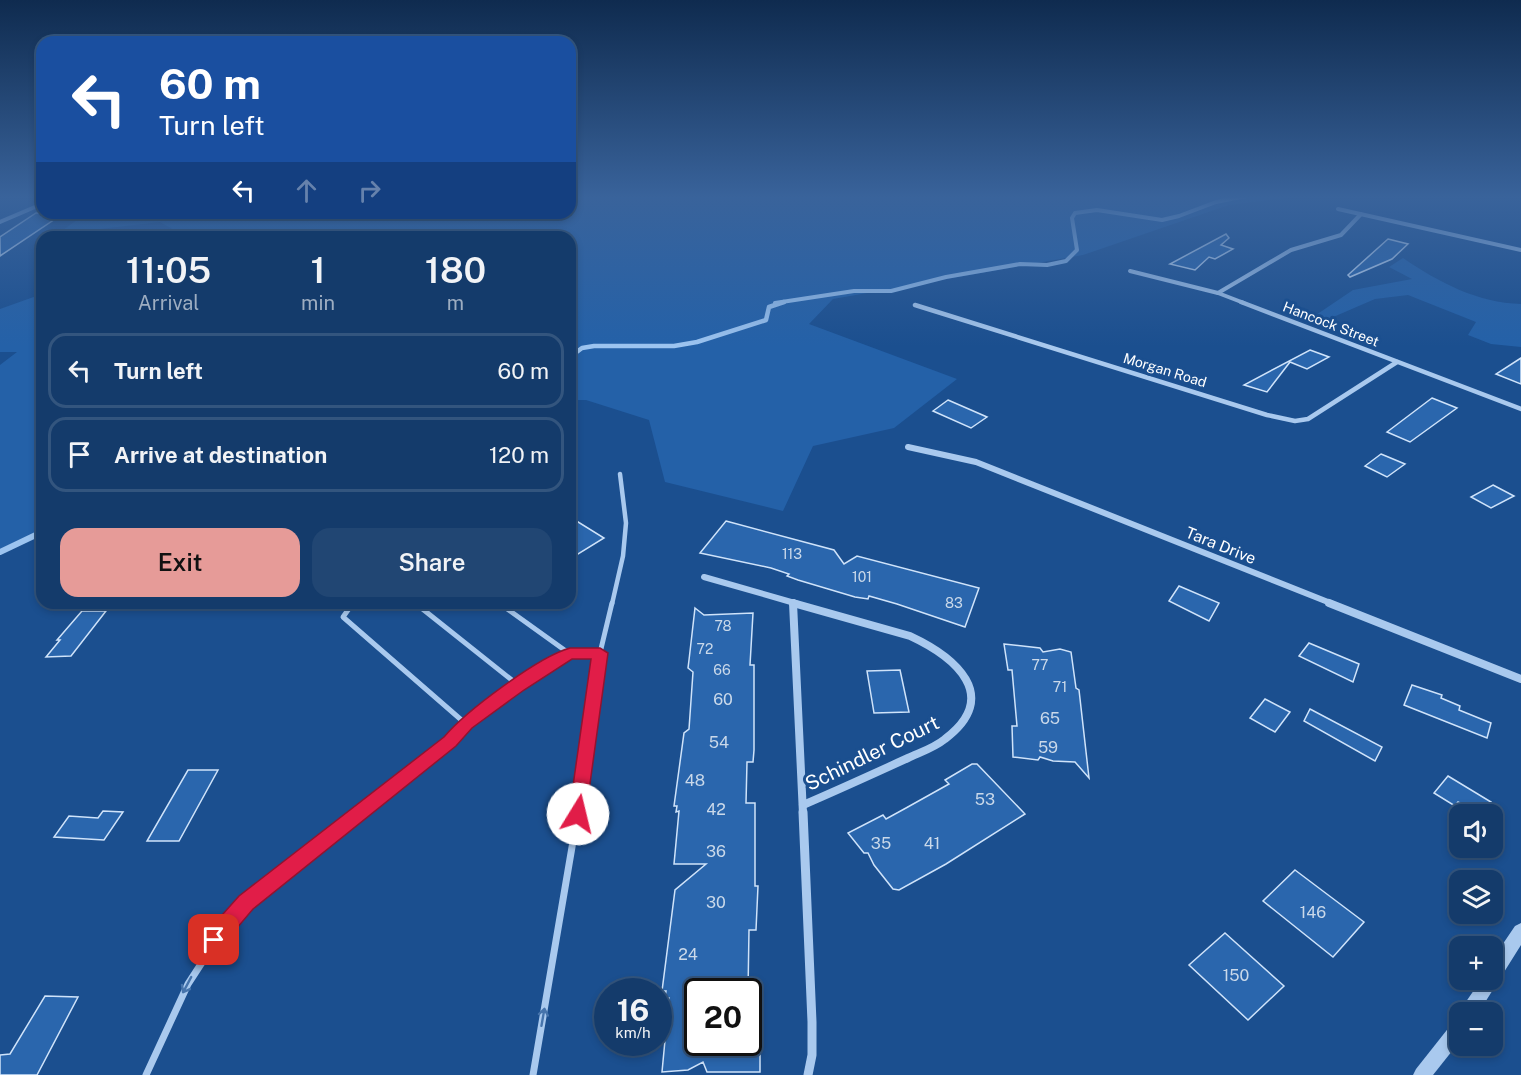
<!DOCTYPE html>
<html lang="en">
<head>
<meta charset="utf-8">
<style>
	:root { --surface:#143b6b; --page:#214673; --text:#f1f3f6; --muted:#9dadc1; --line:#33557e; --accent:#e69b98 }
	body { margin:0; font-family:"Public Sans",sans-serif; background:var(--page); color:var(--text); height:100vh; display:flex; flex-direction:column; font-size:22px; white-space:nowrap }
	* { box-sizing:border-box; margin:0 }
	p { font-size:20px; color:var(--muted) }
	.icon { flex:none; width:33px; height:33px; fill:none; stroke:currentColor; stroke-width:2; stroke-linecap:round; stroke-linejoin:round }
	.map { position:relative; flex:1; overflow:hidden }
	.side { position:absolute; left:36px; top:231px; width:540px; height:378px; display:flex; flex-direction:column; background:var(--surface); border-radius:18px; box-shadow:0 3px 9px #0003,0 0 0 2px var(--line) }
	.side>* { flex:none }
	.banner { position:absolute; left:36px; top:36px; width:540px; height:183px; border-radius:18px; box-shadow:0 3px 9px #0003,0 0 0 2px var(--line); background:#1a4fa0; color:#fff; overflow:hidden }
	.tools { position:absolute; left:1449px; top:804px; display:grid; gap:12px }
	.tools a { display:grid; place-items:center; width:54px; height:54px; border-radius:12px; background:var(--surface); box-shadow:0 3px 9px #0003,0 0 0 2px var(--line); font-size:30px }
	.speed { position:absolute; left:594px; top:978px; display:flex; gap:12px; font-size:30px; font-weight:700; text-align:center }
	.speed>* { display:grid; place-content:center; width:78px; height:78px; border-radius:50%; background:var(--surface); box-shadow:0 3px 9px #0003,0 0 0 2px var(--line); line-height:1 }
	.speed small { font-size:15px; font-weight:400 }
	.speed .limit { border:3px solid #111; border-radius:9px; background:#fff; color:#111 }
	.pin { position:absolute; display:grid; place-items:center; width:51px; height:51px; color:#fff; margin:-26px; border-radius:12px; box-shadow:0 3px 9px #0006 }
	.me { position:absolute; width:66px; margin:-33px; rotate:9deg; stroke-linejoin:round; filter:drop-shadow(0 0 4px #0008) }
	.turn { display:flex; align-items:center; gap:21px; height:126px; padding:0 24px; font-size:27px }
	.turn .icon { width:78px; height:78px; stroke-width:2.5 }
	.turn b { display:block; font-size:42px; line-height:51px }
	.lanes { display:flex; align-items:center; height:57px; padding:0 24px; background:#0003; justify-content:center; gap:30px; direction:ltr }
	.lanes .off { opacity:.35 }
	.eta { display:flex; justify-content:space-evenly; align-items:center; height:102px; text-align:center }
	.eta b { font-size:36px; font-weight:600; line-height:42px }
	.action { display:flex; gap:12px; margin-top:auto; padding:12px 24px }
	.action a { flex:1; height:69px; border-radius:18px; background:var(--accent); color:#111; font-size:24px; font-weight:600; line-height:69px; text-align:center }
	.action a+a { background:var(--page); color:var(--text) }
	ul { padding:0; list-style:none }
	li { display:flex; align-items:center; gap:18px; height:75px; margin:0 12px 9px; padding:0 12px; border:3px solid var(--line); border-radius:18px }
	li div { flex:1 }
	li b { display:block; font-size:22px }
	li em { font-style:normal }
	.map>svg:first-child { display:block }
	.green { fill:#2461a8 }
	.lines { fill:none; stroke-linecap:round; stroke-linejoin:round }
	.stream-far2 { stroke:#9cc4f0; stroke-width:4 }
	.stream-far1 { stroke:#9cc4f0; stroke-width:4.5 }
	.stream { stroke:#9cc4f0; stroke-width:6 }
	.building { fill:#2a66ad; stroke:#cfe3fa; stroke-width:1.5 }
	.service-far2 { stroke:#a9c9ee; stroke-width:4.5 }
	.service-far1 { stroke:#a9c9ee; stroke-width:5 }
	.service { stroke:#a9c9ee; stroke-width:7 }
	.minor-far4 { stroke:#a9c9ee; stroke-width:4 }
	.minor-far3 { stroke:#a9c9ee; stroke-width:4.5 }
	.minor-far2 { stroke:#a9c9ee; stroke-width:6 }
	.minor-far1 { stroke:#a9c9ee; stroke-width:8 }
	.minor { stroke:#a9c9ee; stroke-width:9 }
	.tertiary { fill:#a9c9ee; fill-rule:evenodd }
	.oneway { stroke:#4674ac }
	.route { fill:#e11d48; stroke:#92132f; stroke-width:1.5 }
	.labels { text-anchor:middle; stroke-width:6; stroke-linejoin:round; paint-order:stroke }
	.far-street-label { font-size:14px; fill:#fff; stroke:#1b4f8f }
	.number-label { font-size:14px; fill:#cad9ea }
	.street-label { font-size:16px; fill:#fff; stroke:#1b4f8f }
	.near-number-label { font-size:16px; fill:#cad9ea }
	.near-street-label { font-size:20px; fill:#fff; stroke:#1b4f8f }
</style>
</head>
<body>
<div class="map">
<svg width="1521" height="1075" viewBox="0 0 1521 1075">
	<rect width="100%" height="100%" fill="#1b4f8f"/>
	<g class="green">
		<path d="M570 196H1304L1229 205 1083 255 833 299 809 324 957 379 894 428 813 446 783 511 665 482 649 420 586 400H570V237H151L176 231 160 222 57 234 83 216 102 213H570Z"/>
		<path d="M1403 258C1438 282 1478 303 1521 304V347L1491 344 1468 335 1476 322 1408 295 1375 299 1324 321 1313 317 1353 290 1412 279 1389 267Z"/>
		<path d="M42 294V529L0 549V365L17 352H0V309Z"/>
	</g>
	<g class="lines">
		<path class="stream-far2" d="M775 303 854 291H891L946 277 1020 264 1047 265 1066 261 1077 250 1072 218 1075 213 1097 210 1162 220 1179 216 1216 202 1246 196"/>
		<path class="stream-far1" d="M570 357 582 348 594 346H674L697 342 766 320 769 307 784 302"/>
		<path class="stream" d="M0 552 42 532"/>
	</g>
	<g class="building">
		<path d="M36 213H64L0 256V237Z"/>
		<path d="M1226 234 1229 238 1221 245 1233 249 1215 259 1209 257 1195 270 1170 264Z"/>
		<path d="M1388 239 1408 244 1392 259 1350 277 1348 275Z"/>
		<path d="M1310 350 1329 357 1307 369 1290 362 1267 392 1244 385Z"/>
		<path d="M1521 358V384L1496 374Z"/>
		<path d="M1432 398 1457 408 1410 442 1387 432Z"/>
		<path d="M948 400 987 417 971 428 933 411Z"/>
		<path d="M1381 454 1405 464 1387 477 1365 466Z"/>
		<path d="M1493 485 1514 496 1491 508 1471 497Z"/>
		<path d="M570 517 604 538 570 559Z"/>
		<path d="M726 521 834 550 844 564 857 556 979 588 965 627 897 604 869 596 868 599 855 597 798 580 787 576 789 574 771 568 700 553Z"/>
		<path d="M1179 586 1219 603 1209 621 1169 601Z"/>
		<path d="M695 608 704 615 753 613 750 665H754V750L753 762H747L746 803H755V886H758L756 930H749L748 992H698V1042H760V1072H707L703 1062 688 1070 662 1072 669 998H665L666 991H662L675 890 706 864H674L679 811 676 812 677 806H674L684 733 689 729 693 672 688 668 689 660Z"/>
		<path d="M82 611H106L71 656 46 657 60 640H57Z"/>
		<path d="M1309 643 1359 664 1353 682 1299 656Z"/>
		<path d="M1004 644 1040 648 1043 652 1060 649 1071 652 1076 688 1079 690 1089 778 1075 762 1053 761 1040 757 1038 760 1013 757 1012 726H1017L1012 670H1008Z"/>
		<path d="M900 670 909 712 874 713 867 671Z"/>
		<path d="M1412 685 1442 695 1441 698 1460 706 1459 710 1491 723 1487 738 1404 705Z"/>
		<path d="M1265 699 1290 712 1275 732 1250 718Z"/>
		<path d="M1310 709 1382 747 1375 761 1304 721Z"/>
		<path d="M972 764H977L1025 814 946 864 899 890 893 889 874 865 868 853H864L848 833 883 815 886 819 906 808 949 784 945 780Z"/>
		<path d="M188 770H218L179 841H147Z"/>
		<path d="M1448 776 1491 802 1481 814 1458 802 1455 806 1434 793Z"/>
		<path d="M103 811 123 812 104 840 54 837 69 816 98 818Z"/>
		<path d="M1295 870 1364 922 1333 957 1263 901Z"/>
		<path d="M1225 933 1284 986 1248 1020 1189 965Z"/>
		<path d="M45 996 78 997 37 1075H0V1055L10 1054Z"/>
	</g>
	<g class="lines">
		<path class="service-far2" d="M612 604 623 556 626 523 620 474"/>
		<g class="service-far1">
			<path d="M353 603 343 617 466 724"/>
			<path d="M415 603 518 685"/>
			<path d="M499 603 570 654"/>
			<path d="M358 814 450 741 466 724 518 685 570 654 600 653"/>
			<path d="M578 814 600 653 612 603"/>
		</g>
		<g class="service">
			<path d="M146 1075 188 984 229 921 246 902 360 812"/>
			<path d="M533 1075 578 812"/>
		</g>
		<g class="minor-far4">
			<path d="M1338 209 1521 250"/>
			<path d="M0 222 42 204"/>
			<path d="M1130 271 1218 293 1244 303"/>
			<path d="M1218 293 1291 250 1341 235 1361 214"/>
		</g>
		<g class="minor-far3">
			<path d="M1241 302 1521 409"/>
			<path d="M915 305 1267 415 1295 421 1308 419 1397 362"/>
		</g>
		<g class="minor-far2">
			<path d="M908 447 976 462 1333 604"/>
			<path d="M704 577 798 604"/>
		</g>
		<g class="minor-far1">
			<path d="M793 603 910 636C955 657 1002 696 945 739 934 748 921 752 908 758 873 774 838 790 803 805"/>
			<path d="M793 603 803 814"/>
			<path d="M1329 603 1521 679"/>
		</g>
		<path class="minor" d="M803 812 812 1022V1055L808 1075"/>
		<g class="tertiary">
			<path d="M1521 923V945L1479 1012H1461L1463 1006 1481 980H1492V960L1515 926Z"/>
			<path d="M1460 1019V1041L1433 1075H1413L1416 1069 1454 1021Z"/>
		</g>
	</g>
	<defs><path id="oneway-shaft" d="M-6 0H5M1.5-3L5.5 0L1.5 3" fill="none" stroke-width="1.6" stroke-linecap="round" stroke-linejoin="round" transform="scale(1.5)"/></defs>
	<g class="oneway">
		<use href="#oneway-shaft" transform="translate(187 985) rotate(118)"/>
		<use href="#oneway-shaft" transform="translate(543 1017) rotate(-80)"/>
	</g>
	<linearGradient id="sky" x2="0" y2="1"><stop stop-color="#0f2b4f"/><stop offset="0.57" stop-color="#39639b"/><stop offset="1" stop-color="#39639b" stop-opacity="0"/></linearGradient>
	<rect width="1521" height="346" fill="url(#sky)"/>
	<path class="route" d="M570 648H600L608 653 585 820 578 822 572 820 569 814 591 659H572L524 690 472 728 456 746 253 909 221 947 214 950 206 947 203 940 206 933 239 896 444 737C466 711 538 657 570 648Z"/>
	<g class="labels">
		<g class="far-street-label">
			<text transform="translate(1331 324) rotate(21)" y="5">Hancock Street</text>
			<text transform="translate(1165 370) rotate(17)" y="5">Morgan Road</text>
		</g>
		<g class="number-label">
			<text x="792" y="559">113</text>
			<text x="862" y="582">101</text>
			<text x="954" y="608">83</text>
			<text x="723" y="631">78</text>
			<text x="705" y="654">72</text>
			<text x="1040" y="670">77</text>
			<text x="722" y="675">66</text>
			<text x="1060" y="692">71</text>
		</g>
		<g class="street-label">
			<text transform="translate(1221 545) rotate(22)" y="6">Tara Drive</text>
		</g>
		<g class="near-number-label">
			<text x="723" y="705">60</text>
			<text x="1050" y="724">65</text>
			<text x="719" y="748">54</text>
			<text x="1048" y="753">59</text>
			<text x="695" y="786">48</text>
			<text x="985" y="805">53</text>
			<text x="716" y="815">42</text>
			<text x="881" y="849">35</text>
			<text x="932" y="849">41</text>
			<text x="716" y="857">36</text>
			<text x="716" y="908">30</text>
			<text x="1313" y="918">146</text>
			<text x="688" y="960">24</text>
			<text x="1236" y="981">150</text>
		</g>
		<g class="near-street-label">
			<text transform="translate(872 753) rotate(-26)" y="7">Schindler Court</text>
		</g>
	</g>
</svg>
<div class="tools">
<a><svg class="icon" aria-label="sound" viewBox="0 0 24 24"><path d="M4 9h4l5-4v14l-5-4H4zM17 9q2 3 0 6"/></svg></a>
<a><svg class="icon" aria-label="layers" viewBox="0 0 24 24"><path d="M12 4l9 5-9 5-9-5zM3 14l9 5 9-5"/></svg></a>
<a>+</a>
<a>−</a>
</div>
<div class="speed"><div>16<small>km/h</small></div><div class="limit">20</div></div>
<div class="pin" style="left:214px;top:940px;background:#d93025"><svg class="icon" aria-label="arrive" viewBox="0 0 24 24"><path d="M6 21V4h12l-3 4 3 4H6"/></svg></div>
<svg class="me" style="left:578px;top:814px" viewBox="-20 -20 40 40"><circle r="19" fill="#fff"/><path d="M0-13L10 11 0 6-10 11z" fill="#e11d48"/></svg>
<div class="banner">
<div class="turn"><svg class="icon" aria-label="left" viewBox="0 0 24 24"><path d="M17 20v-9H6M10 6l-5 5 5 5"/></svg><div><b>60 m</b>Turn left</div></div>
<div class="lanes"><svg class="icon" aria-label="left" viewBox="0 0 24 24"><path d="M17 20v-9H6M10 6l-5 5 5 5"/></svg><svg class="icon off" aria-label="ahead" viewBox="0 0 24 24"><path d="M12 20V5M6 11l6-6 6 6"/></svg><svg class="icon off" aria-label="right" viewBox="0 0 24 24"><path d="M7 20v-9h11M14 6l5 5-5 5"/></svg></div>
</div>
<section class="side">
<div class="eta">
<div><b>11:05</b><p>Arrival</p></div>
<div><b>1</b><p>min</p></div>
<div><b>180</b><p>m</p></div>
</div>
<ul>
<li><svg class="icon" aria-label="left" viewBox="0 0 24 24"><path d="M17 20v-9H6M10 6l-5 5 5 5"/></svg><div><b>Turn left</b></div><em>60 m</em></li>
<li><svg class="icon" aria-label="arrive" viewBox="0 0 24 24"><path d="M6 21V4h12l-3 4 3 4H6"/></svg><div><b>Arrive at destination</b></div><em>120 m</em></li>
</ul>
<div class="action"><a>Exit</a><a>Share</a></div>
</section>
</div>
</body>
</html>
